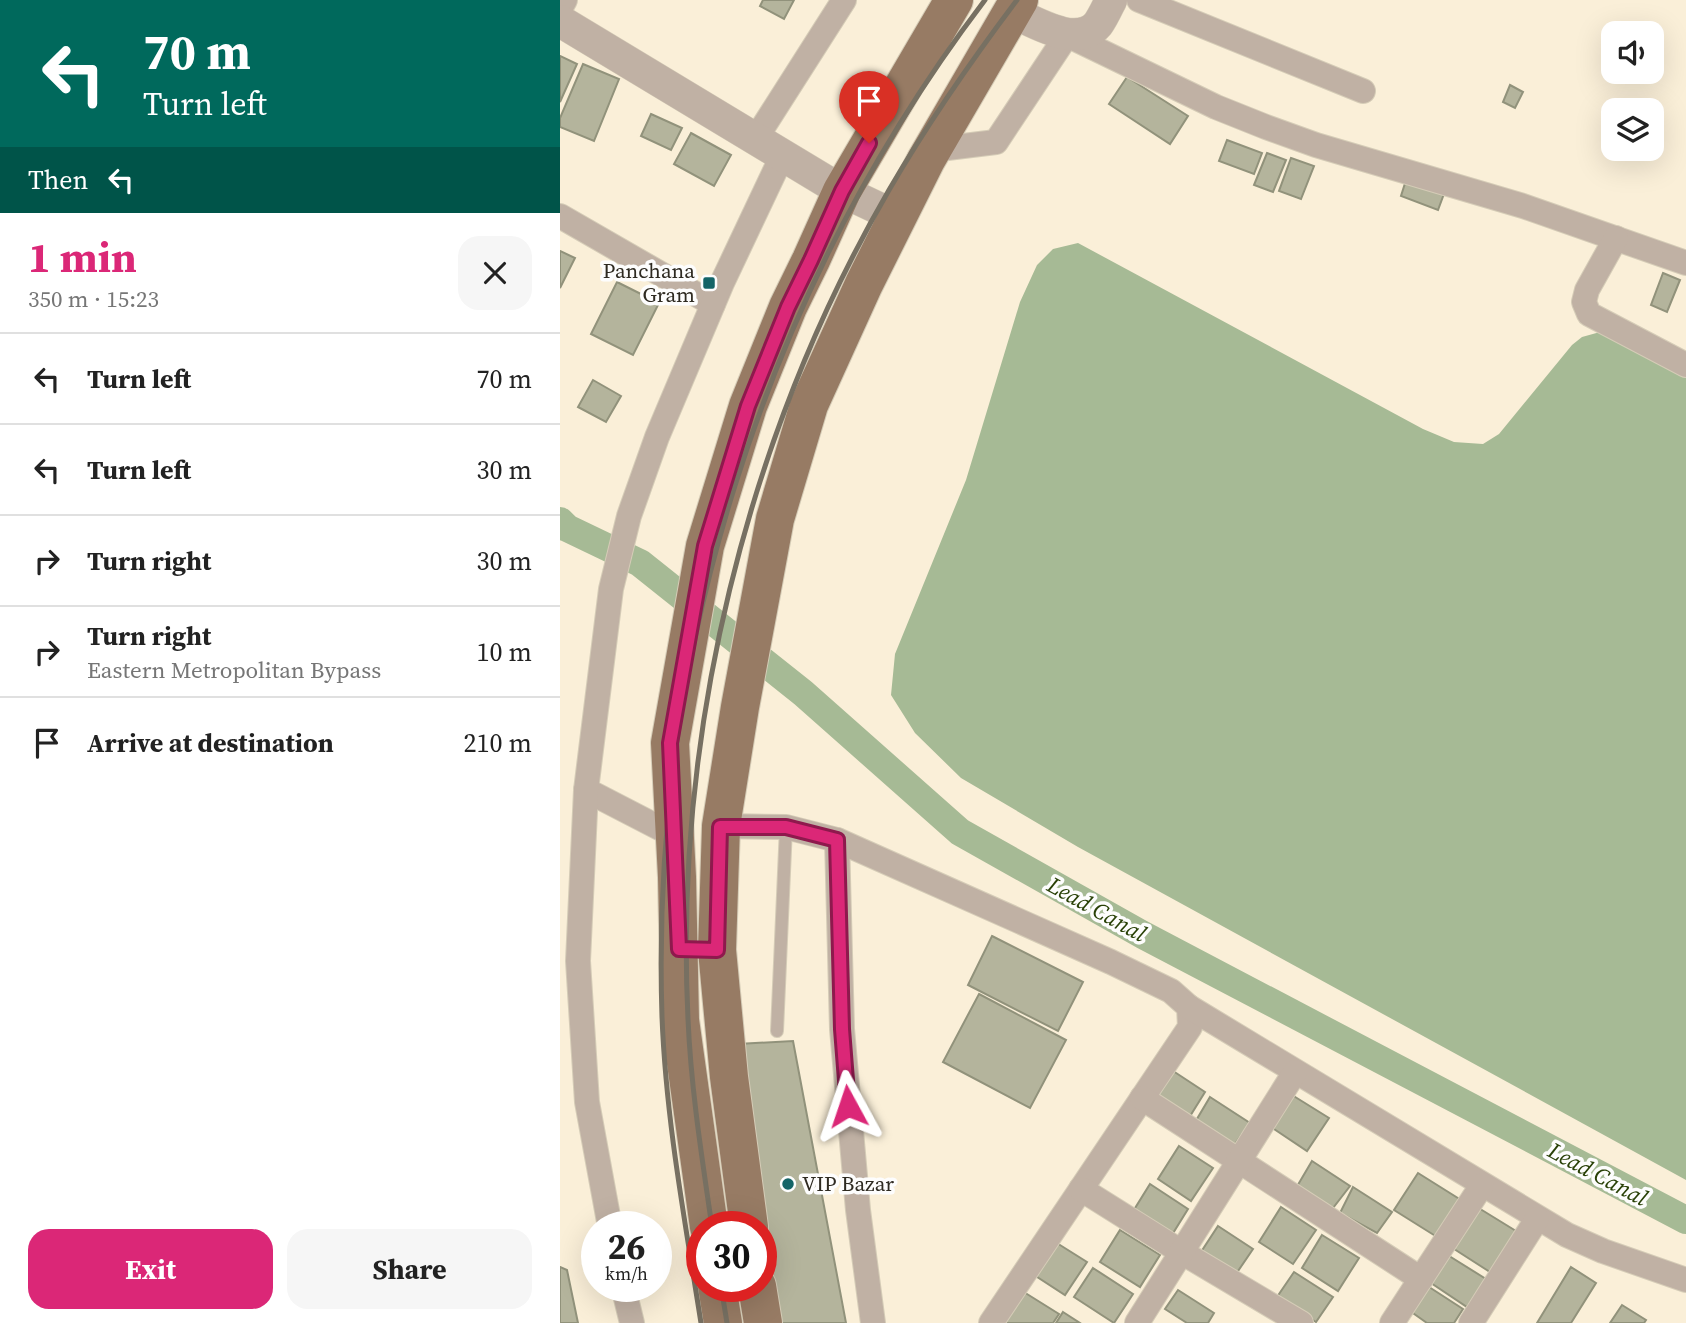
<!DOCTYPE html>
<html lang="en">
<head>
<meta charset="utf-8">
<style>
	:root { --surface:#fff; --page:#f6f6f6; --text:#222; --muted:#767676; --line:#e0e0e0; --accent:#db2777 }
	body { margin:0; font-family:"Source Serif 4",serif; background:var(--page); color:var(--text); height:100vh; display:flex; flex-direction:column; font-size:26px; white-space:nowrap }
	* { box-sizing:border-box; margin:0 }
	p { font-size:23px; color:var(--muted) }
	.icon { flex:none; width:38px; height:38px; fill:none; stroke:currentColor; stroke-width:2; stroke-linecap:round; stroke-linejoin:round }
	.map { position:relative; flex:1; overflow:hidden }
	.drawer { display:flex; flex-direction:column; background:var(--surface); width:560px }
	.drawer>* { flex:none }
	.top-card { background:#00695c; color:#fff; overflow:hidden }
	.buttons { position:absolute; left:1041px; top:21px; display:grid; gap:14px }
	.buttons a { display:grid; place-items:center; width:63px; height:63px; border-radius:14px; background:var(--surface); box-shadow:0 7px 28px #0002; font-size:35px }
	.speed { position:absolute; left:21px; top:1211px; display:flex; gap:14px; font-size:35px; font-weight:700; text-align:center }
	.speed>* { display:grid; place-content:center; width:91px; height:91px; border-radius:50%; background:var(--surface); box-shadow:0 7px 28px #0002; line-height:1 }
	.speed small { font-size:18px; font-weight:400 }
	.speed .limit { border:10px solid #d22; background:#fff; color:#111 }
	.pin { position:absolute; display:grid; place-items:center; width:60px; height:60px; color:#fff; margin:-72px -30px; border-radius:50% 50% 50% 0; rotate:-45deg; box-shadow:0 0 7px #0007 }
	.pin .icon { rotate:45deg }
	.me { position:absolute; width:77px; margin:-38px; rotate:355deg; stroke-linejoin:round; filter:drop-shadow(0 0 5px #0008) }
	.turn { display:flex; align-items:center; gap:24px; height:147px; padding:0 28px; font-size:32px }
	.turn .icon { width:91px; height:91px; stroke-width:2.5 }
	.turn b { display:block; font-size:49px; line-height:60px }
	.then { display:flex; align-items:center; height:66px; padding:0 28px; background:#0003; gap:14px; font-size:26px }
	.round { display:grid; place-items:center; flex:none; width:74px; height:74px; border-radius:21px; background:var(--page) }
	.head { display:flex; align-items:center; justify-content:space-between; height:119px; padding:0 28px }
	h1 { font-size:42px; font-weight:700; line-height:52px; color:var(--accent) }
	.cta { display:flex; gap:14px; margin-top:auto; padding:14px 28px }
	.cta a { flex:1; height:80px; border-radius:21px; background:var(--accent); color:#fff; font-size:28px; font-weight:700; line-height:80px; text-align:center }
	.cta a+a { background:var(--page); color:var(--text) }
	ul { padding:0; list-style:none }
	li { display:flex; align-items:center; gap:21px; height:91px; padding:0 28px; border-top:2px solid var(--line) }
	li div { flex:1 }
	li b { display:block; font-size:26px }
	li em { font-style:normal }
	main { display:flex; flex:1; min-height:0 }
	.map>svg:first-child { display:block }
	.water { fill:#a6ba95 }
	.lines { fill:none; stroke-linecap:round; stroke-linejoin:round }
	.canal { stroke:#a6ba95; stroke-width:28 }
	.building { fill:#b4b49c; stroke:#91927b; stroke-width:2 }
	.service-casing { stroke:#d5ccb7; stroke-width:14 }
	.minor-casing { stroke:#d5ccb7; stroke-width:26 }
	.tertiary-casing { stroke:#d5ccb7; stroke-width:33 }
	.primary-casing { stroke:#d5ccb7; stroke-width:40 }
	.service { stroke:#c0b1a4; stroke-width:12 }
	.minor { stroke:#c0b1a4; stroke-width:24 }
	.tertiary { stroke:#c0b1a4; stroke-width:32 }
	.primary { stroke:#977b64; stroke-width:38 }
	.rail { stroke:#777062; stroke-width:5 }
	.route-casing { stroke:#8e194d; stroke-width:18 }
	.route { stroke:#db2777; stroke-width:12 }
	.poi-dot { fill:#146467; stroke:#fdfdfd; stroke-width:2.5 }
	.labels { text-anchor:middle; stroke-width:7; stroke-linejoin:round; paint-order:stroke }
	.poi-label { font-size:21px; fill:#2e2a21; stroke:#fdfdfd; text-anchor:end }
	.water-label { font-size:23px; font-style:italic; fill:#294107; stroke:#fdfdfd }
</style>
</head>
<body>
<main>
<section class="drawer">
<div class="top-card">
<div class="turn"><svg class="icon" aria-label="left" viewBox="0 0 24 24"><path d="M17 20v-9H6M10 6l-5 5 5 5"/></svg><div><b>70 m</b>Turn left</div></div>
<div class="then">Then<svg class="icon" aria-label="left" viewBox="0 0 24 24"><path d="M17 20v-9H6M10 6l-5 5 5 5"/></svg></div>
</div>
<div class="head"><div><h1>1 min</h1><p>350 m · 15:23</p></div><a class="round"><svg class="icon" aria-label="close" viewBox="0 0 24 24"><path d="M6 6l12 12M18 6L6 18"/></svg></a></div>
<ul>
<li><svg class="icon" aria-label="left" viewBox="0 0 24 24"><path d="M17 20v-9H6M10 6l-5 5 5 5"/></svg><div><b>Turn left</b></div><em>70 m</em></li>
<li><svg class="icon" aria-label="left" viewBox="0 0 24 24"><path d="M17 20v-9H6M10 6l-5 5 5 5"/></svg><div><b>Turn left</b></div><em>30 m</em></li>
<li><svg class="icon" aria-label="right" viewBox="0 0 24 24"><path d="M7 20v-9h11M14 6l5 5-5 5"/></svg><div><b>Turn right</b></div><em>30 m</em></li>
<li><svg class="icon" aria-label="right" viewBox="0 0 24 24"><path d="M7 20v-9h11M14 6l5 5-5 5"/></svg><div><b>Turn right</b><p>Eastern Metropolitan Bypass</p></div><em>10 m</em></li>
<li><svg class="icon" aria-label="arrive" viewBox="0 0 24 24"><path d="M6 21V4h12l-3 4 3 4H6"/></svg><div><b>Arrive at destination</b></div><em>210 m</em></li>
</ul>
<div class="cta"><a>Exit</a><a>Share</a></div>
</section>
<div class="map">
<svg width="1126" height="1323" viewBox="0 0 1126 1323">
	<rect width="100%" height="100%" fill="#faefd8"/>
	<path class="water" d="M518 243 863 429 894 442 923 444 939 434 1012 345 1022 337 1040 332 1126 378V1180L518 847 401 778 355 733 331 695 335 654 406 480 460 302 477 265 493 249Z"/>
	<g class="lines">
		<path class="canal" d="M0 521 7 528 80 563 243 693 400 832 583 935 1126 1220"/>
	</g>
	<g class="building">
		<path d="M203 0H234L224 19 200 6Z"/>
		<path d="M0 56 17 64 0 102Z"/>
		<path d="M23 64 59 79 34 141 0 127V118Z"/>
		<path d="M567 77 628 116 610 144 549 104Z"/>
		<path d="M950 85 963 92 955 108 943 102Z"/>
		<path d="M91 114 122 128 111 150 81 136Z"/>
		<path d="M131 133 171 155 154 186 114 164Z"/>
		<path d="M667 140 702 153 694 174 659 161Z"/>
		<path d="M707 153 726 160 713 192 694 185Z"/>
		<path d="M731 158 754 166 741 199 719 191Z"/>
		<path d="M847 177 885 191 878 210 841 196Z"/>
		<path d="M0 251 15 258 0 288Z"/>
		<path d="M1103 273 1120 280 1107 312 1091 305Z"/>
		<path d="M57 282 99 303 73 355 31 334Z"/>
		<path d="M33 380 61 396 46 422 18 407Z"/>
		<path d="M432 936 523 982 498 1031 408 985Z"/>
		<path d="M419 994 506 1040 470 1108 383 1062Z"/>
		<path d="M233 1041 286 1323H216L178 1044Z"/>
		<path d="M607 1067 645 1092 627 1121 591 1098Z"/>
		<path d="M732 1095 769 1118 747 1151 711 1127Z"/>
		<path d="M650 1097 690 1123 672 1148 634 1124Z"/>
		<path d="M619 1146 653 1168 631 1201 598 1179Z"/>
		<path d="M752 1161 790 1186 773 1208 736 1188Z"/>
		<path d="M858 1173 901 1200 877 1237 834 1210Z"/>
		<path d="M590 1184 628 1209 610 1238 572 1213Z"/>
		<path d="M793 1187 832 1212 817 1233 780 1213Z"/>
		<path d="M721 1207 756 1230 733 1264 699 1242Z"/>
		<path d="M917 1207 956 1231 930 1272 891 1247Z"/>
		<path d="M658 1226 693 1249 676 1274 641 1252Z"/>
		<path d="M560 1230 600 1255 580 1287 540 1262Z"/>
		<path d="M762 1235 799 1258 778 1291 742 1268Z"/>
		<path d="M492 1240 527 1262 505 1295 471 1273Z"/>
		<path d="M886 1254 926 1279 907 1307 868 1281Z"/>
		<path d="M0 1267 7 1270 18 1323H0Z"/>
		<path d="M1011 1267 1036 1283 1011 1323H977Z"/>
		<path d="M533 1268 573 1294 554 1323 514 1297Z"/>
		<path d="M734 1272 773 1297 756 1322 717 1297Z"/>
		<path d="M866 1285 903 1309 894 1323H867L850 1311Z"/>
		<path d="M459 1289 499 1314 493 1323H440Z"/>
		<path d="M618 1290 654 1313 648 1323H627L605 1309Z"/>
		<path d="M1062 1305 1086 1320 1084 1323H1050Z"/>
		<path d="M503 1312 520 1323H496Z"/>
	</g>
	<g class="lines">
		<g class="service-casing">
			<path id="service" d="M217 1031 226 827"/>
		</g>
		<g class="minor-casing">
			<g id="minor">
				<path d="M579 0 803 91"/>
				<path d="M0 9 5 0"/>
				<path d="M196 138 284 0"/>
				<path d="M371 150 436 142 507 35 656 107 706 127 756 145 963 206 1126 263"/>
				<path d="M0 216 153 304"/>
				<path d="M1056 238 1027 290 1024 302 1029 314 1126 365"/>
				<path d="M26 790 115 836"/>
				<path d="M161 826 226 827 277 840 551 962 611 991 629 1007 630 1027 431 1323"/>
				<path d="M277 840 282 1029 298 1210 313 1323"/>
				<path d="M629 1007 1007 1235 1043 1251 1126 1280"/>
				<path d="M582 1098 861 1279"/>
				<path d="M521 1189 623 1253 741 1323"/>
				<path d="M50 1227 27 1102 18 961 26 790 51 589 69 516 97 437 162 283 223 154"/>
				<path d="M63 1286 72 1323"/>
				<path d="M577 1323 735 1072"/>
				<path d="M832 1323 922 1185"/>
				<path d="M911 1323 977 1219"/>
			</g>
		</g>
		<g class="tertiary-casing">
			<g id="tertiary">
				<path d="M452 12C475 22 517 49 538 24 543 17 547 8 551 0"/>
				<path d="M0 21 282 191 337 217"/>
			</g>
		</g>
		<g class="primary-casing">
			<g id="primary">
				<path d="M149 1227 120 1020 117 877 110 743 145 546 188 406 228 307 251 260 282 191 394 0"/>
				<path d="M189 1227 169 1077 157 950 161 826 180 707 215 519 249 405 304 284 366 160 459 0"/>
				<path d="M157 1286 163 1323"/>
				<path d="M197 1286 203 1323"/>
			</g>
		</g>
		<use href="#service" class="service"/>
		<use href="#minor" class="minor"/>
		<use href="#tertiary" class="tertiary"/>
		<use href="#primary" class="primary"/>
		<g class="rail">
			<path d="M152 1227C142 1158 131 1089 128 1019 114 733 186 437 329 190 368 123 411 61 457 0"/>
			<path d="M161 1286 167 1323"/>
			<path d="M141 1323C125 1221 106 1120 102 1017 90 654 205 289 425 0"/>
		</g>
	</g>
	<g class="lines">
		<g class="route-casing">
			<path id="route" d="M288 1106 282 1029 277 840 226 827H160L157 950 119 949 110 743 145 546 188 406 228 307 251 260 282 191 309 143"/>
		</g>
		<use href="#route" class="route"/>
	</g>
	<g class="poi-dot">
		<rect x="142" y="276" width="14" height="14" rx="3.5"/>
		<circle cx="228" cy="1184" r="7"/>
	</g>
	<g class="labels">
		<g class="poi-label">
			<text x="135" y="278">Panchana<tspan x="135" dy="24">Gram</tspan></text>
			<text x="242" y="1191" text-anchor="start">VIP Bazar</text>
		</g>
		<g class="water-label">
			<text transform="translate(537 909) rotate(29)" y="8">Lead Canal</text>
			<text transform="translate(1038 1174) rotate(28)" y="8">Lead Canal</text>
		</g>
	</g>
</svg>
<div class="buttons">
<a><svg class="icon" aria-label="sound" viewBox="0 0 24 24"><path d="M4 9h4l5-4v14l-5-4H4zM17 9q2 3 0 6"/></svg></a>
<a><svg class="icon" aria-label="layers" viewBox="0 0 24 24"><path d="M12 4l9 5-9 5-9-5zM3 14l9 5 9-5"/></svg></a>
</div>
<div class="speed"><div>26<small>km/h</small></div><div class="limit">30</div></div>
<div class="pin" style="left:309px;top:143px;background:#d93025"><svg class="icon" aria-label="arrive" viewBox="0 0 24 24"><path d="M6 21V4h12l-3 4 3 4H6"/></svg></div>
<svg class="me" style="left:288px;top:1106px" viewBox="-20 -20 40 40"><path d="M0-17L14 15 0 8-14 15z" fill="#db2777" stroke="#fff" stroke-width="4"/></svg>
</div>
</main>
</body>
</html>
